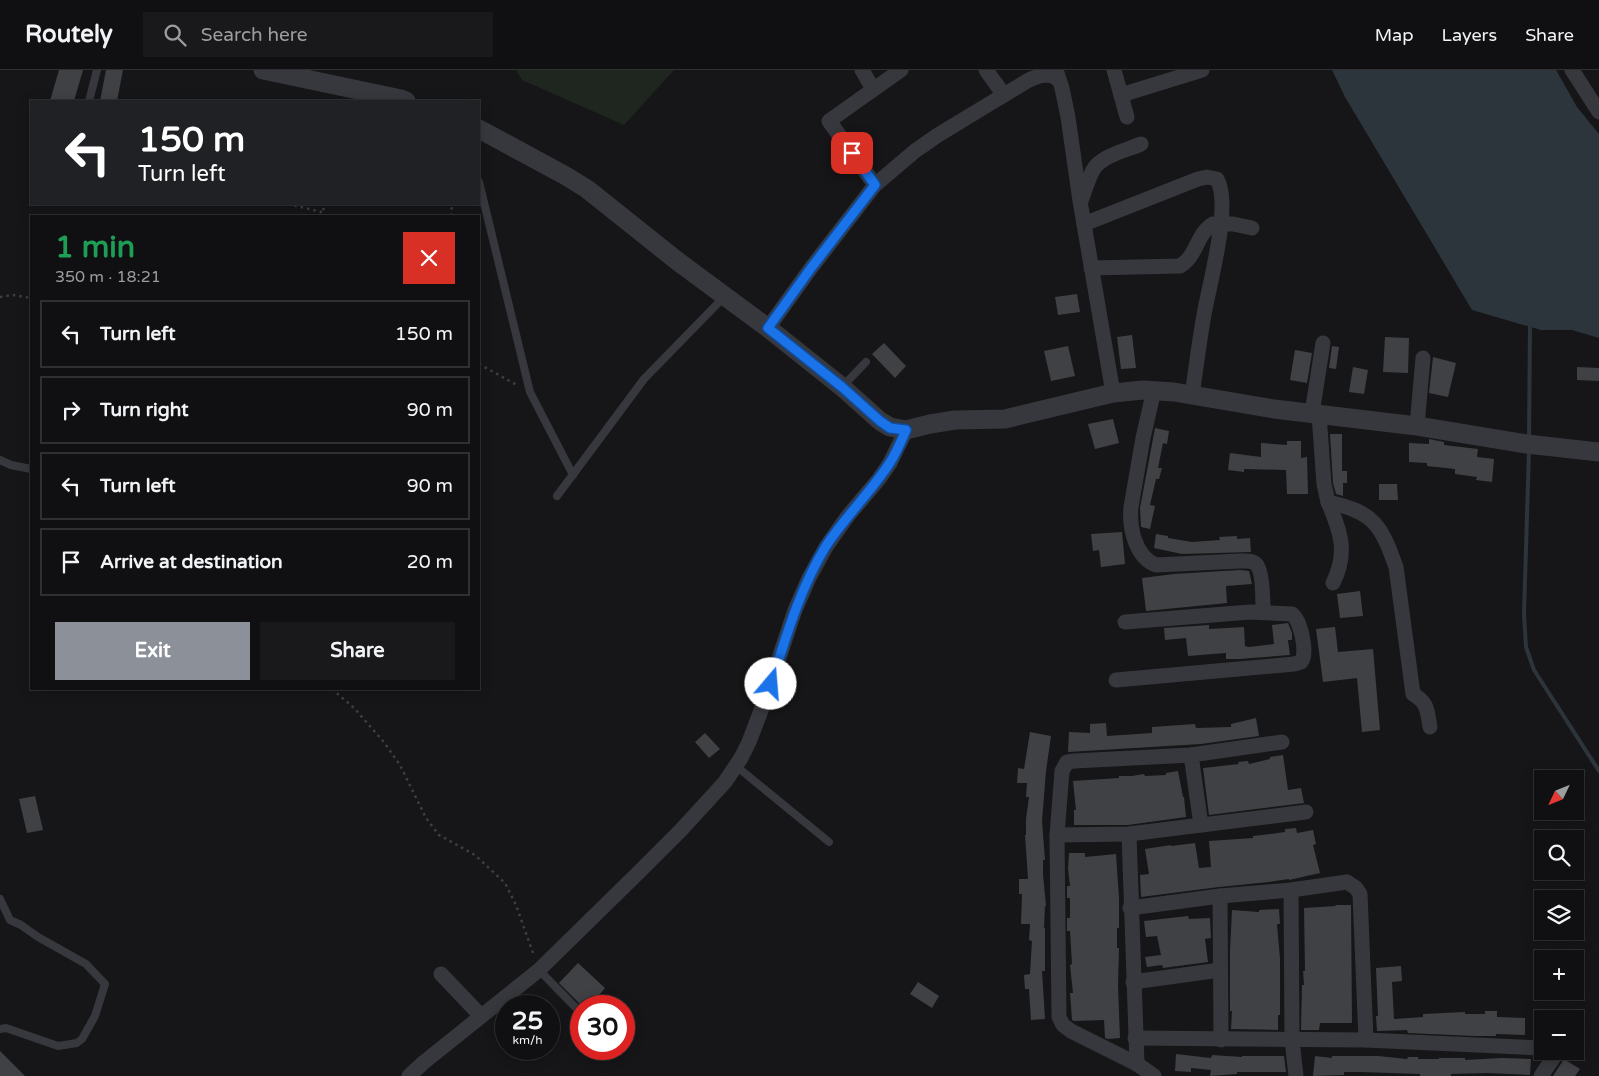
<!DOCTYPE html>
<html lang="en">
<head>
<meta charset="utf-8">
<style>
	:root { --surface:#101012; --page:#19191b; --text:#f1f3f6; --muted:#9c9d9f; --line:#303032; --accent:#8c9099 }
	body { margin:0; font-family:"Varela Round",sans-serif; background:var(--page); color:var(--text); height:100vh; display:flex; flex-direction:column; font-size:19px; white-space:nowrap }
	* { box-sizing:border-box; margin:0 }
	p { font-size:16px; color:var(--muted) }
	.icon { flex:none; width:28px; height:28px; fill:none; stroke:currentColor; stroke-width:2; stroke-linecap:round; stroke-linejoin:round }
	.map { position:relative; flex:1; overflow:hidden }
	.panel { position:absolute; left:30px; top:145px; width:450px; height:475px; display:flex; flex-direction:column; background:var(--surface); border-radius:0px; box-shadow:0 2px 12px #0003,0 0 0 1px var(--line) }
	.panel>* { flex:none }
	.guide { position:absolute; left:30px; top:30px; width:450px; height:105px; border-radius:0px; box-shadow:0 2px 12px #0003,0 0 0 1px var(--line); background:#202124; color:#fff; overflow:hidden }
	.needle { width:32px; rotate:227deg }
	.controls { position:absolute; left:1534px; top:700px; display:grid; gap:10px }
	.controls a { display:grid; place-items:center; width:50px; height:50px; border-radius:0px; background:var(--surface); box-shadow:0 2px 12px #0003,0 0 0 1px var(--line); font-size:25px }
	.speed { position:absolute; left:495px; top:925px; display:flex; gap:10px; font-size:25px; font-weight:700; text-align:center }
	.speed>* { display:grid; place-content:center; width:65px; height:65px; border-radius:50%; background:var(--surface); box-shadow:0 2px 12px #0003,0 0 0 1px var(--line); line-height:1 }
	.speed small { font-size:12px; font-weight:400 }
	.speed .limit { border:8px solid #d22; background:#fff; color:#111 }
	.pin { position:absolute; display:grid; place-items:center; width:42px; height:42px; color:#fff; margin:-21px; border-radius:10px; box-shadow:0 2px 8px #0006 }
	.me { position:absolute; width:55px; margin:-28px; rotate:18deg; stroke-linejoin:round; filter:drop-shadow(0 0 4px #0008) }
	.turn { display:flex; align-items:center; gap:18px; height:105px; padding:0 25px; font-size:22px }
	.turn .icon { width:65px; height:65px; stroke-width:2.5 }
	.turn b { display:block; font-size:35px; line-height:42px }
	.round { display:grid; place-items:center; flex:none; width:52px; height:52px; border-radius:0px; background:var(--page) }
	.summary { display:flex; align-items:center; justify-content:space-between; height:85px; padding:0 25px }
	h1 { font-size:30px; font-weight:700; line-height:38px; color:#1e9e55 }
	.button { display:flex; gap:10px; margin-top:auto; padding:10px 25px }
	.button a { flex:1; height:58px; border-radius:0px; background:var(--accent); color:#fff; font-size:20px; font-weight:700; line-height:58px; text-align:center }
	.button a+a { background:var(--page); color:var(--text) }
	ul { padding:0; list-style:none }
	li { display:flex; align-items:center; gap:15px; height:68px; margin:0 10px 8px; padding:0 15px; border:2px solid var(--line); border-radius:0px }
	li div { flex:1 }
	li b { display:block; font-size:19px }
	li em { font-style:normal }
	header { display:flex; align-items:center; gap:30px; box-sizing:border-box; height:70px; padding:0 25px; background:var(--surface); border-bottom:1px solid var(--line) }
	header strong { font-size:24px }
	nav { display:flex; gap:28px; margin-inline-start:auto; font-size:18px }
	.search { width:350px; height:45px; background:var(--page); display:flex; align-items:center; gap:12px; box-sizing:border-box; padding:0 18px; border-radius:0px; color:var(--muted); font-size:19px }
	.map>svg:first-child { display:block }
	.green { fill:#1e261f }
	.water { fill:#2c353c }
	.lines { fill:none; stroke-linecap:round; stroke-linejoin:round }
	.stream { stroke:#2c353c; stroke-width:4 }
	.building { fill:#404145 }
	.path { stroke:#3d3f44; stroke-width:2.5; stroke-dasharray:2.5 4; stroke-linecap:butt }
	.service { stroke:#37383d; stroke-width:8 }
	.minor { stroke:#37383d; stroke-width:15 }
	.tertiary { stroke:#37383d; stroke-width:19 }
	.route-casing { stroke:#114b97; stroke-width:12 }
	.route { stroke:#1a73e8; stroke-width:9 }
</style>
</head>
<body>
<header>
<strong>Routely</strong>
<div class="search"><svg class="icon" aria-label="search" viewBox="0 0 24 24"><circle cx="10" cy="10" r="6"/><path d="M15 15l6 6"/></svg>Search here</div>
<nav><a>Map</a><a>Layers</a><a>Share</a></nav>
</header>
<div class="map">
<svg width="1599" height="1006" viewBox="0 0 1599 1006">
	<rect width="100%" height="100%" fill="#161618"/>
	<path class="green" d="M516 0H674L624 55 522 10Z"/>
	<path class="water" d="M1332 0H1556L1577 37 1599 64V268L1572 260H1541L1472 240 1345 27Z"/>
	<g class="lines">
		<g class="stream">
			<path d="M1529 369 1530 254"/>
			<path d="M1529 379 1524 544 1526 577 1534 600 1599 701"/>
		</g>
	</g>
	<g class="building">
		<path d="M59 0H83L74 31H50Z"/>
		<path d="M106 0H123L117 31H100Z"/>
		<path d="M1077 224 1080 242 1058 245 1055 227Z"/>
		<path d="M1132 265 1136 298 1121 299 1117 267Z"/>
		<path d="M1385 267 1409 268 1408 303 1383 302Z"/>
		<path d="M884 273 906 296 895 308 872 284Z"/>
		<path d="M1068 276 1075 306 1051 311 1044 281Z"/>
		<path d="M1332 276 1339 277 1336 299 1329 298Z"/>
		<path d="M1295 280 1312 283 1307 313 1290 310Z"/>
		<path d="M1433 287 1456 293 1448 327 1429 323Z"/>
		<path d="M1353 297 1368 300 1364 324 1349 322Z"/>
		<path d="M1577 297 1599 298V311L1577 310Z"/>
		<path d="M1113 349 1119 373 1095 379 1088 354Z"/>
		<path d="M1155 358 1169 361 1167 374 1163 373 1158 398H1162L1159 409H1156L1150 435 1155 436 1150 459 1141 457 1140 438Z"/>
		<path d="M1330 364H1342V401H1347V413H1343V426L1336 424 1333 413Z"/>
		<path d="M1429 369 1444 372V375L1478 379 1477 387 1494 389 1492 412 1476 410 1477 407 1455 404V399L1427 396V393L1409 392V373L1429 374Z"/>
		<path d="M1287 371H1301V388L1307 387 1308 424H1287L1286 400 1244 399V402L1228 400 1230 383 1261 387V373L1287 375Z"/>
		<path d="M1379 414H1397L1398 430H1379Z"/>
		<path d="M1122 462 1125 494 1101 497 1099 480 1093 481 1091 464Z"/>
		<path d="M1156 464 1168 466V468L1192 472 1220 470 1219 467 1237 466V469L1250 468 1251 482 1182 484 1154 478Z"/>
		<path d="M1240 500 1249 501 1252 514 1226 516 1227 533 1146 541 1142 508 1174 504Z"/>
		<path d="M1360 521 1363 546 1340 548 1337 524Z"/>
		<path d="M1288 553 1292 563V570H1288L1290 585 1239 589H1226V583L1188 586 1186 568 1165 570 1164 558 1209 555V559L1244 557 1245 576 1249 577 1274 574 1272 555Z"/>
		<path d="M1335 557 1338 582 1373 579 1380 660 1362 662 1357 608 1323 612 1316 559Z"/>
		<path d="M1256 648 1259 666 1201 674 1068 682 1069 662 1090 663V654L1106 653 1107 666 1152 663V657L1195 654 1196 658 1231 657V654Z"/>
		<path d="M1030 662 1051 666 1046 701 1042 751 1045 790H1043V804L1046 836H1045L1044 858H1045V901H1042L1045 949 1031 950 1029 919H1025L1024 905 1030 904 1032 871 1029 870 1030 854H1021L1022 824H1019V809H1028L1025 765H1026V749L1029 727H1026L1027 713H1017L1018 698 1024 699Z"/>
		<path d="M705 663 720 679 709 688 695 672Z"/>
		<path d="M1283 685 1288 720 1301 718 1304 733 1209 745 1203 698 1239 694 1238 692 1248 691 1249 694 1270 689V687Z"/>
		<path d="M1178 701 1183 727H1184L1186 747 1128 755H1074V740H1076L1073 711 1119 708V706H1132L1144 704 1145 706 1166 705V703Z"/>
		<path d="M35 726 43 760 27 763 19 729Z"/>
		<path d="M1296 758 1297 763 1313 760 1316 774 1313 775 1320 803 1289 810V809L1269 812 1219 817 1141 827 1140 805 1149 804 1145 779 1171 775V776L1195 773 1199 798 1211 797 1209 771 1253 768V766L1285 762V759Z"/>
		<path d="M1069 783H1085V787L1116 784 1119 828V858H1117V878H1119L1118 916 1120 968 1108 969 1105 968 1104 950 1074 951 1072 950 1070 923H1073L1070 895 1072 894 1070 861H1067V848H1070V828H1067V816H1070L1068 799Z"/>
		<path d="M1335 835H1351L1352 953H1320L1319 960H1301L1302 915H1304L1303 901H1305L1304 838 1336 836Z"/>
		<path d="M1279 839 1280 854H1277L1280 889V945H1278V960L1231 959 1232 941H1230V881L1232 840 1259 842V840Z"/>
		<path d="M1188 846 1189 849 1210 848 1211 868 1205 869 1208 892 1163 898 1162 895 1147 897 1145 887 1161 885 1157 866 1146 867 1144 851Z"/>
		<path d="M578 893 605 918 600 924 613 936H582L559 913Z"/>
		<path d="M1401 896 1402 911 1392 912 1394 949 1423 947V944L1465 942V944H1485V941H1497V947L1525 948V965L1496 964V966H1475L1408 963 1407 960 1377 961 1376 946H1378L1376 898Z"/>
		<path d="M918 912 939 926 932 938 910 924Z"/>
		<path d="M0 981 25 1006H0Z"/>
		<path d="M1176 984 1211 988 1212 985 1242 987V986H1284L1286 1002H1237V1004L1210 1006 1211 1000 1191 998V1002L1175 1001Z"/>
		<path d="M1315 986 1332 988V986H1378L1407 989 1408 987H1418V989H1439V988H1465V990L1501 988 1531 989 1530 1005 1487 1003 1451 1004V1006H1420V1004L1360 1002H1344V1005L1313 1006Z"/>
		<path d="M1564 989 1580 999 1575 1006H1553Z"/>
	</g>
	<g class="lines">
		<g class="path">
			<path d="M288 134 322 142"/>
			<path d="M320 146 326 134"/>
			<path d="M451 146 452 134"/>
			<path d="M0 227 13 225 31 228"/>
			<path d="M479 294 517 315"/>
			<path d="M332 619 354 638 383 671 400 695 426 748 439 765 475 785 505 813 516 835 534 886"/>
		</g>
		<g class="service">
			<path d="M89 31 97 0"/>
			<path d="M479 112 530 322 573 405"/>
			<path d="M842 317 866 292"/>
			<path d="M0 390 11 395 31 399"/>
			<path d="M557 426 644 309 725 226"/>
			<path d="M736 696 829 772"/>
			<path d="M0 829 10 850 21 855 38 867 86 894 105 914 95 946 82 969 77 973 58 976 6 958 0 959"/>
			<path d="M539 900 581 943"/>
		</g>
		<g class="minor">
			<path d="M862 0 873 19"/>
			<path d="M986 0 1004 25"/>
			<path d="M1056 0 1062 18 1068 47 1080 131 1113 323"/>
			<path d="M1114 0 1127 47"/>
			<path d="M1572 0 1599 42"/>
			<path d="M1121 25 1202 0"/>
			<path d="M875 115 829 51 901 0"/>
			<path d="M1081 131C1085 121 1089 105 1095 97 1105 85 1127 80 1141 74"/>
			<path d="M1084 154 1198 109 1207 107 1217 109C1232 135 1209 215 1204 245 1199 272 1196 299 1192 325"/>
			<path d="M1091 198 1180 196C1198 185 1196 164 1213 154H1233L1252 158"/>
			<path d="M768 258 811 198 875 115 915 81 938 65 1027 11C1037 6 1048 2 1058 9"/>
			<path d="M1154 320 1143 368 1131 437C1129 457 1135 487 1156 495L1240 491C1245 491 1252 490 1256 494 1263 500 1263 532 1263 542"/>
			<path d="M1312 343 1323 273"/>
			<path d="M1319 344 1324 414 1328 432C1374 442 1381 455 1396 497L1413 624C1428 633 1427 640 1430 657"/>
			<path d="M1417 356 1423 288"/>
			<path d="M1328 432C1341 462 1348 483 1333 513"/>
			<path d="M1116 610 1294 594 1301 592C1308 584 1301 551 1292 544L1250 542 1125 552"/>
			<path d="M1191 685 1201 755"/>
			<path d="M1129 764 1137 994 1154 1006"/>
			<path d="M1057 765 1129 764 1306 742"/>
			<path d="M1291 820 1292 970 1296 1006"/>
			<path d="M1220 826 1221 970"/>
			<path d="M1130 838 1220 826 1291 820 1347 812 1356 818 1360 824 1366 970"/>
			<path d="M441 904 481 946"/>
			<path d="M1133 912 1220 900"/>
			<path d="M1135 968 1366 970 1542 978"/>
			<path d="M1137 994 1071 961 1063 955 1059 947 1057 765 1062 701 1067 692 1074 691 1191 685 1282 672"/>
			<path d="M409 1006 423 993 539 900 640 801 681 760 725 712 741 688 749 672 765 630 795 540 809 508 826 477 847 447 879 409 890 393 906 360"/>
			<path d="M1541 1006 1558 981"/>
		</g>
		<g class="tertiary">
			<path d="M263 0 401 29 406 31"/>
			<path d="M479 59 566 106 587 119 676 190 768 258 842 317 880 351 890 357 906 360 930 354 955 350 1005 349 1113 323 1143 320 1174 322 1274 339 1417 356 1527 374 1599 382"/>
		</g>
	</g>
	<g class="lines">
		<g class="route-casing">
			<path id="route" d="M771 614C786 567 800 518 826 476 845 447 870 423 889 394 896 384 901 372 906 360L890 358 880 351 842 317 768 258 811 198 875 115 852 83"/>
		</g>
		<use href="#route" class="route"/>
	</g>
</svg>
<div class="controls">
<a><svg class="needle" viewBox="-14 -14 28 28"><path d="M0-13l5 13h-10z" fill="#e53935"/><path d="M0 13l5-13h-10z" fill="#9c9d9f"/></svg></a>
<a><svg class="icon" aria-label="search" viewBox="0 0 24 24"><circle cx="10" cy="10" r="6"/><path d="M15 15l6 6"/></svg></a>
<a><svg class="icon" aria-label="layers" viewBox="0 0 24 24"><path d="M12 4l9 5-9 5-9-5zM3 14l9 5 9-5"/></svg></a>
<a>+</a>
<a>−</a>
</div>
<div class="speed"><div>25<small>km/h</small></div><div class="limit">30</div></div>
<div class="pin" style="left:852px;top:83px;background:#d93025"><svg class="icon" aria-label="arrive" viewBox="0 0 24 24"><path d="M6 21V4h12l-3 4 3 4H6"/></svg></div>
<svg class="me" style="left:771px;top:614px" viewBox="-20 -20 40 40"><circle r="19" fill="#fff"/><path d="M0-13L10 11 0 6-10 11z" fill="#1a73e8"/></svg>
<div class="guide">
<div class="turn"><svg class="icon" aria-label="left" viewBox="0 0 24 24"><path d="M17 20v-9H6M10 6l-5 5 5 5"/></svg><div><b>150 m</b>Turn left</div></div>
</div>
<section class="panel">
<div class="summary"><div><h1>1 min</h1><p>350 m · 18:21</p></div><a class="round" style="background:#d93025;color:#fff"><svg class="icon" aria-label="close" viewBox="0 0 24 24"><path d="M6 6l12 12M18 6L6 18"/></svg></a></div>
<ul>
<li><svg class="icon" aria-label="left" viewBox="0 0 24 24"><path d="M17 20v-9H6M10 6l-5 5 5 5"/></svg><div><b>Turn left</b></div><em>150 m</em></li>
<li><svg class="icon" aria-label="right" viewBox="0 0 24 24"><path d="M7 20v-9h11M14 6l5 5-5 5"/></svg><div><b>Turn right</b></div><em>90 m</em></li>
<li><svg class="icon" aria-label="left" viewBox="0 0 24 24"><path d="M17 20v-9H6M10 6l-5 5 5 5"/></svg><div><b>Turn left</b></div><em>90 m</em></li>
<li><svg class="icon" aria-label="arrive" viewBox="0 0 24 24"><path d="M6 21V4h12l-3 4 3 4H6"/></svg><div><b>Arrive at destination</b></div><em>20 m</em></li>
</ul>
<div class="button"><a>Exit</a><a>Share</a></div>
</section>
</div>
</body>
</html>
